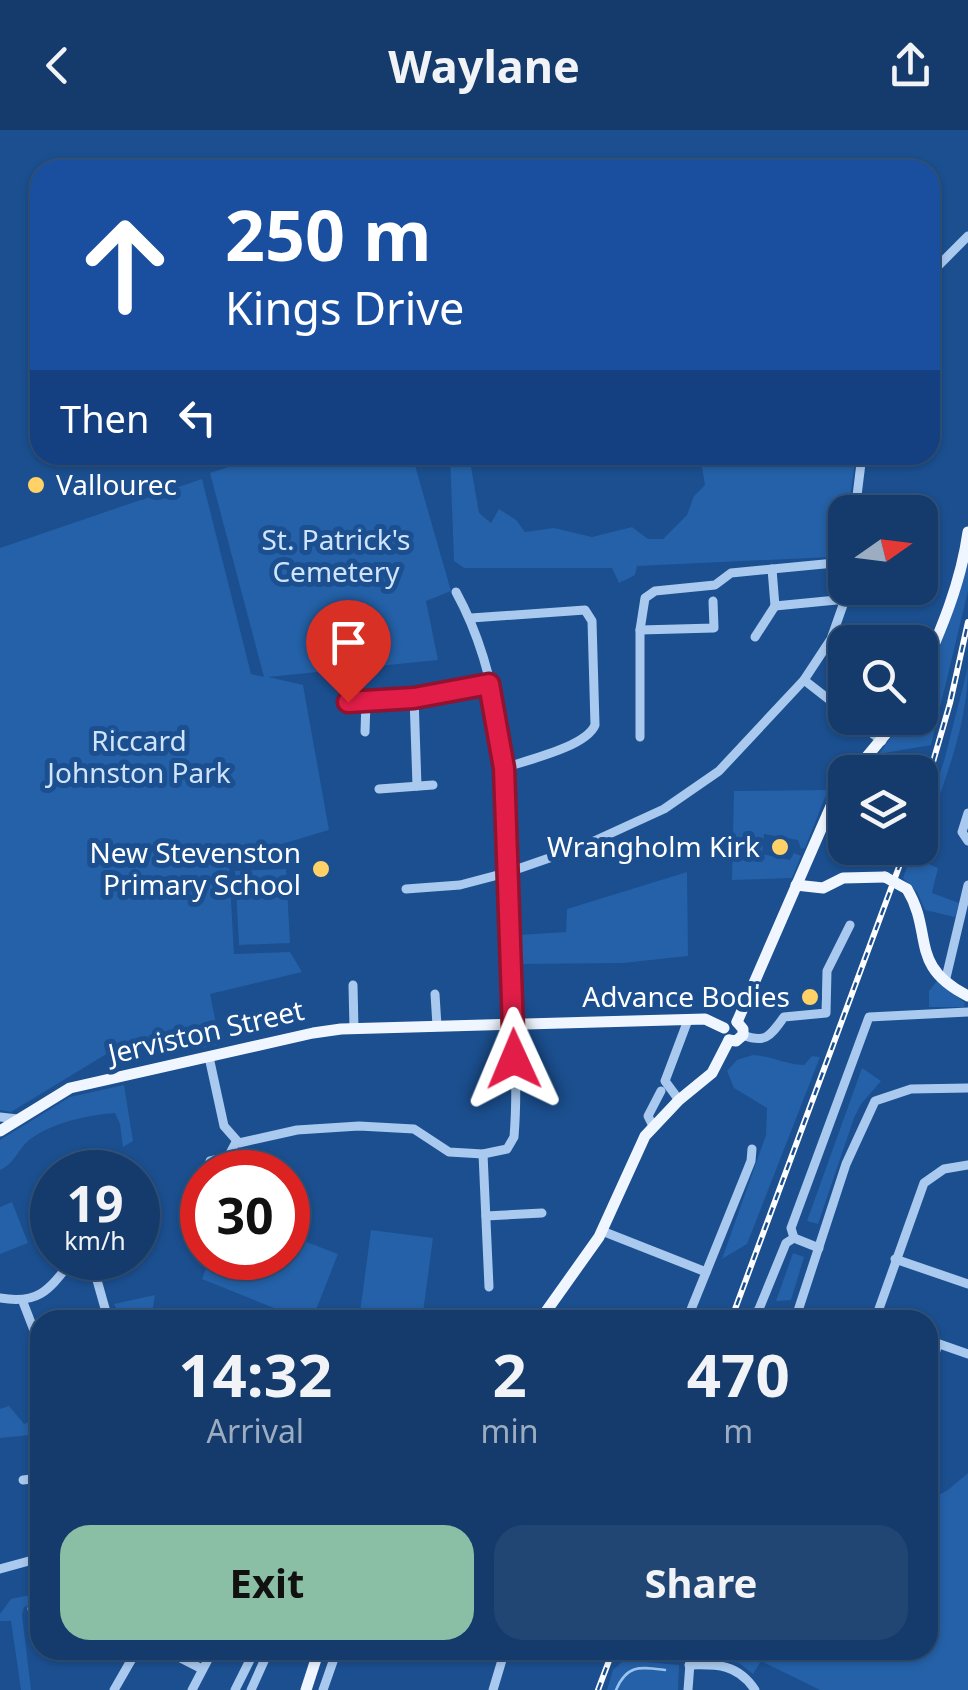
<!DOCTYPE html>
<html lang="en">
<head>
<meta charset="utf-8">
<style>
	:root { --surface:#143b6b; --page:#214673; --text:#f1f3f6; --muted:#9dadc1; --line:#33557e; --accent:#8abfa5 }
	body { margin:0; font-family:"Noto Sans",sans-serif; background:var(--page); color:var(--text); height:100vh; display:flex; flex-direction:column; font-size:38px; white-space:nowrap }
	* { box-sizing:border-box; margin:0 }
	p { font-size:32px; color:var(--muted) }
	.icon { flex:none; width:55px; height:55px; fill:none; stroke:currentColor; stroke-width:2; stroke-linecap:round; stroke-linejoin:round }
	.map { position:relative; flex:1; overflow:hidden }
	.panel { position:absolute; left:30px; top:1180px; width:908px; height:350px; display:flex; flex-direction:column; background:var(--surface); border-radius:30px; box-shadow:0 2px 8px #0004,0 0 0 2px var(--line) }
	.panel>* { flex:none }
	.banner { position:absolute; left:30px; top:30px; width:910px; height:305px; border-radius:30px; box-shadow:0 2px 8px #0004,0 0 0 2px var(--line); background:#1a4fa0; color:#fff; overflow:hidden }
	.needle { width:65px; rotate:76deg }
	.buttons { position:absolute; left:828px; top:365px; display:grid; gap:20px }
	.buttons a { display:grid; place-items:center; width:110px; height:110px; border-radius:20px; background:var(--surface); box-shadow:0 2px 8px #0004,0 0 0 2px var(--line); font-size:50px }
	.speed { position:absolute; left:30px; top:1020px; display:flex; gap:20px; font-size:50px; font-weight:700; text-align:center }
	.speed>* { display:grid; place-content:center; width:130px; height:130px; border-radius:50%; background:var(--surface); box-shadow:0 2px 8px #0004,0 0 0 2px var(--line); line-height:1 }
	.speed small { font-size:25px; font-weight:400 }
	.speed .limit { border:15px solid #d22; background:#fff; color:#111 }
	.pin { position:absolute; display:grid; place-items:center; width:85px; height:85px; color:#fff; margin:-102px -42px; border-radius:50% 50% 50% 0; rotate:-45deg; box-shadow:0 0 10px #0007 }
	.pin .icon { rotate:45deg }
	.me { position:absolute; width:110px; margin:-55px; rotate:359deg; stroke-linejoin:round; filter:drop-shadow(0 0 8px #0008) }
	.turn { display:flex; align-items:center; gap:35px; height:210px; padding:0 30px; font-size:45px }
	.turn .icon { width:130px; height:130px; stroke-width:2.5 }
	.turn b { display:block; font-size:70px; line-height:85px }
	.then { display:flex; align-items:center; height:95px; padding:0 30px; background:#0003; gap:20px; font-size:38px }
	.eta { display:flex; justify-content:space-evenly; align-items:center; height:170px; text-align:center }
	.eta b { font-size:60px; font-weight:700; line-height:70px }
	.button { display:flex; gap:20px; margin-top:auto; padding:20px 30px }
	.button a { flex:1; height:115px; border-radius:30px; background:var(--accent); color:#111; font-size:40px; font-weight:700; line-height:115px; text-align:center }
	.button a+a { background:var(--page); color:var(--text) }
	header { display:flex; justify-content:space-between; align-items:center; height:130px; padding:0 30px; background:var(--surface); font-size:45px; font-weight:700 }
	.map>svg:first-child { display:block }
	.green { fill:#2461a8 }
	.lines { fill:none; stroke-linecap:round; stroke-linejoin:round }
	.stream { stroke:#9cc4f0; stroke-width:2.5 }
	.minor { stroke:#a9c9ee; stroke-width:9 }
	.major { stroke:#f0f6ff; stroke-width:11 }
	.rail-casing { stroke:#fff; stroke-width:6 }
	.rail { stroke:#1b4f8f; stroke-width:2.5; stroke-dasharray:8; stroke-linecap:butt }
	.major-bridge { stroke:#f0f6ff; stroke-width:11 }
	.route-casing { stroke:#92132f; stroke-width:25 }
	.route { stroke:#e11d48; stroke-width:18 }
	.poi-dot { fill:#ffd166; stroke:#1b4f8f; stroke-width:4 }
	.labels { text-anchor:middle; stroke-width:10; stroke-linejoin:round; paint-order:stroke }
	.poi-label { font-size:28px; fill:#fff; stroke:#1b4f8f; text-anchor:end }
	.park-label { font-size:28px; fill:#cfe3fa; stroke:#1b4f8f }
	.street-label { font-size:28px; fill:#fff; stroke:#1b4f8f }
</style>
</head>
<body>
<header><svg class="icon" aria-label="back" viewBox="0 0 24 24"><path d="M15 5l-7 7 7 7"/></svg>Waylane<svg class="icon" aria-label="share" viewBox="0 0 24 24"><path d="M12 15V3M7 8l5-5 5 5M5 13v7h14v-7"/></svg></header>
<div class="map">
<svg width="968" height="1560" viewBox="0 0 968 1560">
	<rect width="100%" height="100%" fill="#1b4f8f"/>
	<g class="green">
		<path d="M265 325H412L451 461 426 471 438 530 268 547 303 555 329 700 265 719 264 732 229 735 234 824 290 822 302 842 210 864 220 914 196 919 185 911 178 897 113 920 11 982 0 980V418L202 349 251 544 264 547 210 343Z"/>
		<path d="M450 325H469L479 383 491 393 499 379 516 390 525 402 554 398 592 407 632 397 648 409H663L687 385 694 366 705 355 700 325H754L760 335 786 325H856L848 382H845L843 421 831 427 637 436 635 445 619 453 612 438H464L454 431Z"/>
		<path d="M968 434V461L931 615 879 624 905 588H920V562L927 551Z"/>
		<path d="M968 537C968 603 937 668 917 729L938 738 932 763 959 773 955 787 925 780 917 762 903 748 914 718H920V701L944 631Z"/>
		<path d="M828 660 805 718 801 719 798 710 764 704 762 724 790 730 794 723 801 726 792 748 732 750 734 661Z"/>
		<path d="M286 739 290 813 239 815 235 741Z"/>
		<path d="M687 742 688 826 623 833 521 834 519 805 566 802 567 779Z"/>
		<path d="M937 851 965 873 964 877H929V861Z"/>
		<path d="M753 925C771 926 787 935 804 935L812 926 820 927 747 1114 722 1129 766 1005 767 978 734 958 727 941 737 930Z"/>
		<path d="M862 938 881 951 861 974 854 988 818 1094 807 1091Z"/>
		<path d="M124 955 133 1011 123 1017 120 994 115 983C87 985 50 993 28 1011 17 1021 15 1033 0 1040V1010L70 967Z"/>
		<path d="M12 1072 28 1113 0 1124V1077Z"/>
		<path d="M371 1100 433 1108 422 1190H359Z"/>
		<path d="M288 1105 338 1124 312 1190H304L202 1149 210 1128H288Z"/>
		<path d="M793 1123 804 1127 791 1170 776 1171Z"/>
		<path d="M155 1165 151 1190H123V1180H117L114 1174Z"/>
		<path d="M9 1276 24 1294 40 1288V1304L0 1308V1279Z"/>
		<path d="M968 1343V1560H820L761 1531 753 1544 739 1533 698 1527V1520H928V1371L948 1360Z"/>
		<path d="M40 1463V1473L24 1477 22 1485 31 1560H21L11 1491H0V1484L11 1469Z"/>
		<path d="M624 1530 679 1535 678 1560H607L613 1540Z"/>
	</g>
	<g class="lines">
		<path class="stream" d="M616 1560C627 1534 640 1537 665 1540"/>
		<g class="minor">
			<path d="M930 144 968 106"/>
			<path d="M855 382 862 325"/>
			<path d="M772 439 775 476 847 469"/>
			<path d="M471 488 585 480 592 491 595 595C586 617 527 630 504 638"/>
			<path d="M640 500 714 498 713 471"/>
			<path d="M755 507 775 476"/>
			<path d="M825 519 845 533"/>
			<path d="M804 550 845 582"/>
			<path d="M414 567 417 656"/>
			<path d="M348 572 414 567 489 553"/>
			<path d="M852 588 882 611"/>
			<path d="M365 602 366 571"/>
			<path d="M640 607V500L645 468 655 461 715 455 731 443 845 432"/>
			<path d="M379 659 433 655"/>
			<path d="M968 683 962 702 968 711"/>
			<path d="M406 759 460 755 509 742 581 717 664 679 719 641 804 550 831 509 849 458"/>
			<path d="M945 852 968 755"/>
			<path d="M353 855 354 899"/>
			<path d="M435 864 437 896"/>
			<path d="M743 905C766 914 770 906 784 887L826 883 827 841 850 795"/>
			<path d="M209 927 224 996 239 1013 297 1000 359 996 414 999 449 1022 483 1024 507 1019 514 1007C519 946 512 884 510 823 505 703 516 571 456 462"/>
			<path d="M679 970 665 951 688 890"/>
			<path d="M0 987 18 989"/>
			<path d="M653 996 648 986 661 961"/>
			<path d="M483 1024 489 1157"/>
			<path d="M210 1031 228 1027"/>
			<path d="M231 1042 228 1027 236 1012"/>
			<path d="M486 1086 542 1083"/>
			<path d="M602 1101 706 1142"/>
			<path d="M794 1108 819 1118"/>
			<path d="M78 1128 95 1143 108 1189"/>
			<path d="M895 1129 968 1154"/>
			<path d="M0 1168C41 1175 50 1158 74 1128"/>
			<path d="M23 1172 40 1216"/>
			<path d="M569 1184 584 1190"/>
			<path d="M688 1187 751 1031 752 1019"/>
			<path d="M750 1190 759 1179 786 1113 794 1108 791 1098 869 887 968 882"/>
			<path d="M795 1190 846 1034 875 971 911 959 968 958"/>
			<path d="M875 1190 924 1053 944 1039 968 1035"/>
			<path d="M928 1210 968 1224"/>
			<path d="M928 1246 938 1214"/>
			<path d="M23 1350 40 1348"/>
			<path d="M0 1439 40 1428"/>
			<path d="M32 1479 40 1478"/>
			<path d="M165 1520 202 1539"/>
			<path d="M689 1535C717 1534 738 1534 755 1560"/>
			<path d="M114 1560 137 1520"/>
			<path d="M192 1560 213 1520"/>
			<path d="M235 1560 255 1520"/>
			<path d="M251 1560 269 1520"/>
			<path d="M323 1560 337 1520"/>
			<path d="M493 1560 505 1520"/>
			<path d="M688 1560 691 1520"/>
		</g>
		<g class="major">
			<path d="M920 547C941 500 961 453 968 402"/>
			<path d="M854 642 899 588"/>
			<path d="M796 755 823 758 843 748 885 747"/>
			<path d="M907 759C934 804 908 836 968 866"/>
			<path d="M737 892 838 660 845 651"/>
			<path d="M729 910 736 911 743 905V899L737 892"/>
			<path d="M0 1001 70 958 313 903 341 899 705 889 724 898"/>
			<path d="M540 1190 599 1107 645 1006 679 970 712 943 729 910"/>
			<path d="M306 1560 319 1520"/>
		</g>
		<g class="rail-casing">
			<g id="rail">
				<path d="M920 677 950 573 968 492"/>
				<path d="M731 1190 906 718"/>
				<path d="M598 1560 613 1520"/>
			</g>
		</g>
		<use href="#rail" class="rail"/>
		<path class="major-bridge" d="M885 747 907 759"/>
	</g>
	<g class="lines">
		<g class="route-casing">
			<path id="route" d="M348 572 414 568 489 554 504 638 514 929"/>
		</g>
		<use href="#route" class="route"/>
	</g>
	<g class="poi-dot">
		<circle cx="36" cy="355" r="10"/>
		<circle cx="780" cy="717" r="10"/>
		<circle cx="321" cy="739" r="10"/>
		<circle cx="810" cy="867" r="10"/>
	</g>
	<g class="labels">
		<g class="poi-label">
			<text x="56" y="365" text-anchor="start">Vallourec</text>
			<text x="760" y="727">Wrangholm Kirk</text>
			<text x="301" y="733">New Stevenston<tspan x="301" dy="32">Primary School</tspan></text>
			<text x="790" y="877">Advance Bodies</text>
		</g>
		<g class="park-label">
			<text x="336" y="420">St. Patrick's<tspan x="336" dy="32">Cemetery</tspan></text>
			<text x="139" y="621">Riccard<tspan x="139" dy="32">Johnston Park</tspan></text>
		</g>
		<g class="street-label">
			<text transform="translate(206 902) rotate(-13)" y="10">Jerviston Street</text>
		</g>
	</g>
</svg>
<div class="buttons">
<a><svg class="needle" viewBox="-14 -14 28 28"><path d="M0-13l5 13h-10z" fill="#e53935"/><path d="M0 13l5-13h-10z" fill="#9dadc1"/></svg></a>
<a><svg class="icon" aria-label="search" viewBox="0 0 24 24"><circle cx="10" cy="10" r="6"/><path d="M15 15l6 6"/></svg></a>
<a><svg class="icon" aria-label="layers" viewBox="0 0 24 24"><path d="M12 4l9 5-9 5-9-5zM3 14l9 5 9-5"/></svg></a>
</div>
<div class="speed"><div>19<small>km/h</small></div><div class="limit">30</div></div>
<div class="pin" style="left:348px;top:572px;background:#d93025"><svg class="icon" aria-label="arrive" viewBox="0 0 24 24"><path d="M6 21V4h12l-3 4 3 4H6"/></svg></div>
<svg class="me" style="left:514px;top:929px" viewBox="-20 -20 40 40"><path d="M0-17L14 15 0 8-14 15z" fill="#e11d48" stroke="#fff" stroke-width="4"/></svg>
<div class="banner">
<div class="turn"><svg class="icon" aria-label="ahead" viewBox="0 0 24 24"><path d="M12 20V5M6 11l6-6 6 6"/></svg><div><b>250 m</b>Kings Drive</div></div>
<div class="then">Then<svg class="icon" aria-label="left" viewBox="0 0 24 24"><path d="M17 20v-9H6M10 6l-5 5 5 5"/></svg></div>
</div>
<section class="panel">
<div class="eta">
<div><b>14:32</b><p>Arrival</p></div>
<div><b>2</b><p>min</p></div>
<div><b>470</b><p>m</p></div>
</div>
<div class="button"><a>Exit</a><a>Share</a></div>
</section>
</div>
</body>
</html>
